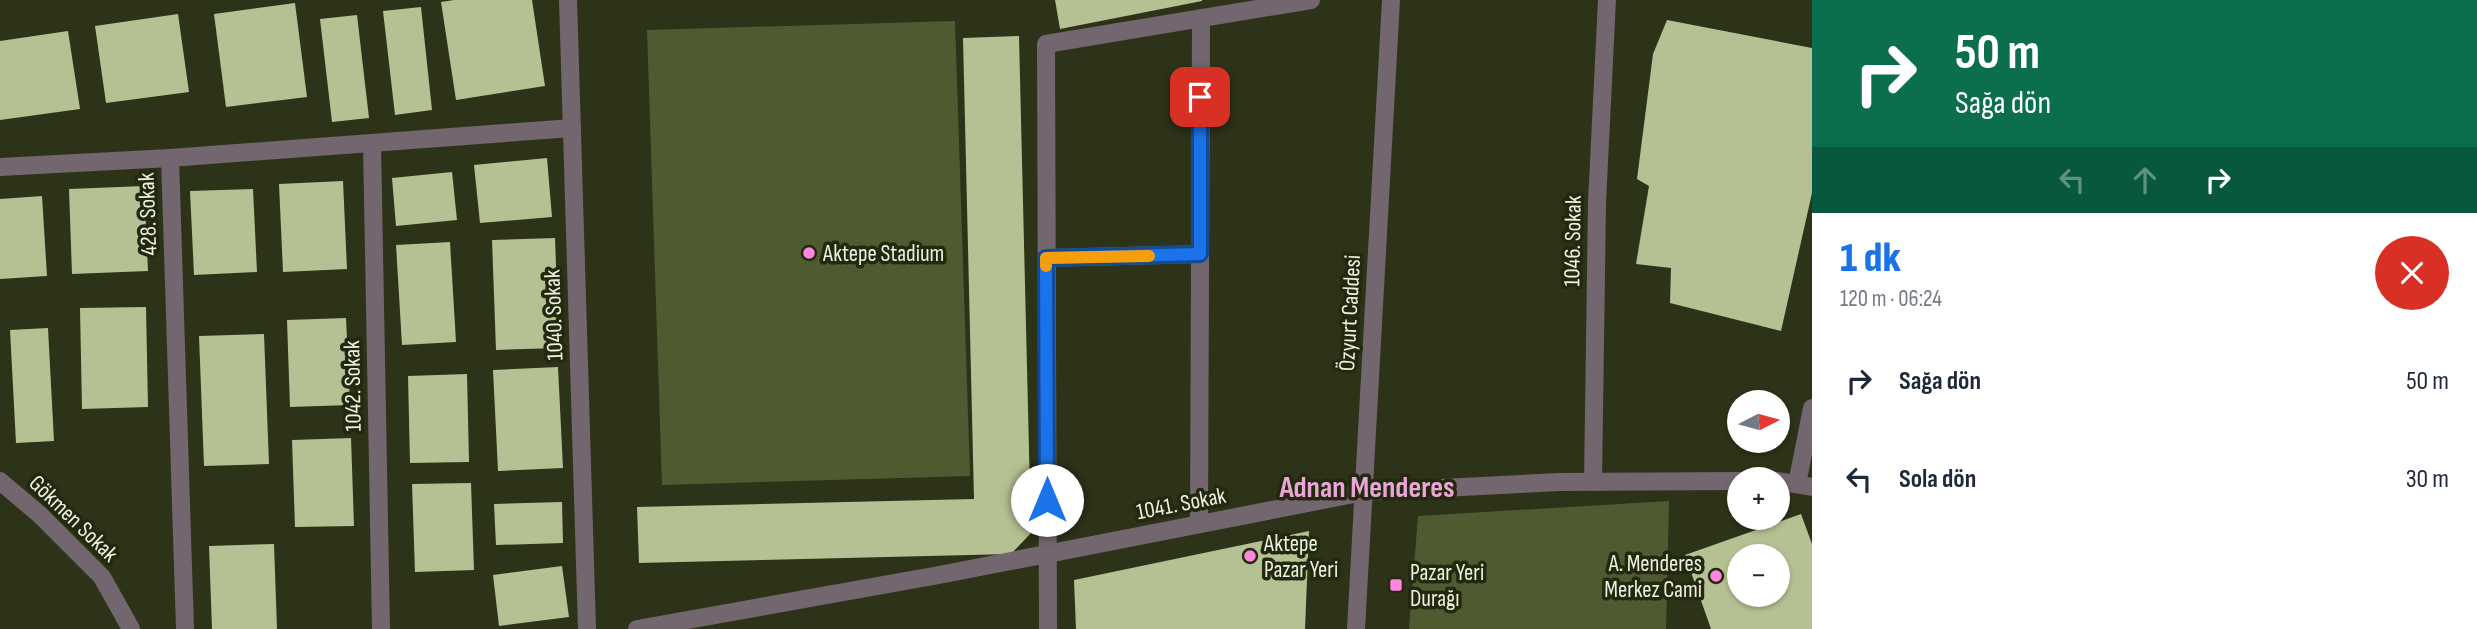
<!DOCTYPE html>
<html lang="tr">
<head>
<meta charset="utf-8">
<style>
	:root { --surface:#fff; --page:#f6f6f7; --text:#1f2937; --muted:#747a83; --accent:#1a73e8 }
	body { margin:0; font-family:"Sofia Sans Condensed",sans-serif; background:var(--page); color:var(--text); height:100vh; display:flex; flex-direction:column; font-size:26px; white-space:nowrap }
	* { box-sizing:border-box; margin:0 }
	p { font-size:23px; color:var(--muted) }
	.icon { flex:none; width:38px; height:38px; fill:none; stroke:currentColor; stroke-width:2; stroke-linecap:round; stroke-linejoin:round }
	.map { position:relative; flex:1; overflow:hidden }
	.panel { display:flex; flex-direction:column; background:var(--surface); width:665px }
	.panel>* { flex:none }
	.guide { background:#0b6e4f; color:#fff; overflow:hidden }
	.needle { width:46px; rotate:84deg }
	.buttons { position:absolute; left:1727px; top:390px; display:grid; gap:14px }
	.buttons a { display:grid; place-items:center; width:63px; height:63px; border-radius:50%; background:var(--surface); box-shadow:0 2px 5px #0004; font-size:35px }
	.pin { position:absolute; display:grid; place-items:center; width:60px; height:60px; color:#fff; margin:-30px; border-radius:14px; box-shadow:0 4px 10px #0006 }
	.me { position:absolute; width:77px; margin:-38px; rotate:0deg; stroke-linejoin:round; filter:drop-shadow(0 0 5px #0008) }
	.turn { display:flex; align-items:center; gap:24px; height:147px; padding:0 28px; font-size:32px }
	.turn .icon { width:91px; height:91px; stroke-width:2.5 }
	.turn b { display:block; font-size:49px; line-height:60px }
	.lanes { display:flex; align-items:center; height:66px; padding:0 28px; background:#0003; justify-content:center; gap:35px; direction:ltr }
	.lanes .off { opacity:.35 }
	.round { display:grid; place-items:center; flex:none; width:74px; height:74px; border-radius:37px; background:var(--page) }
	.summary { display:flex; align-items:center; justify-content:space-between; height:119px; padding:0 28px }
	h1 { font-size:42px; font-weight:800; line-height:52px; color:var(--accent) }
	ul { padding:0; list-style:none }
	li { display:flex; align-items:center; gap:21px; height:98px; padding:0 28px }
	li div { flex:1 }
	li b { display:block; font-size:26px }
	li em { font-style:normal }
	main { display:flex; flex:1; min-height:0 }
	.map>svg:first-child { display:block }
	.green { fill:#505a31 }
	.building { fill:#b5c193; fill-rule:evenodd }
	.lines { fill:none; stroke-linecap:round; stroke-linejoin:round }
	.street { stroke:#73666f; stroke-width:18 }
	.route-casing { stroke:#114b97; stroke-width:18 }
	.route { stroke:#1a73e8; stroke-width:12 }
	.slow { stroke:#f59e0b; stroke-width:12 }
	.poi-dot { fill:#ff85df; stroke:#23290e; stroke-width:2.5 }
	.labels { text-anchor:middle; stroke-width:7; stroke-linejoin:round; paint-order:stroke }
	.street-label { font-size:23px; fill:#ecf1e0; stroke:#23290e }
	.poi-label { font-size:23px; fill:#ecf1e0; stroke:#23290e; text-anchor:start }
	.district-label { font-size:30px; font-weight:bold; fill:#eaa6d6; stroke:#23290e }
</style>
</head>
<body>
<main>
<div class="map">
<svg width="1812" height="629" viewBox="0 0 1812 629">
	<rect width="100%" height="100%" fill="#2c3318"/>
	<g class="green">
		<path d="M955 21 970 476 662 485 647 30Z"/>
		<path d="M1669 501 1666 629H1409L1418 516Z"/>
	</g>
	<g class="building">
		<path d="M454 0H532L545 86 456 100 441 2Z"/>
		<path d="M1055 0H1202V1L1060 29Z"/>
		<path d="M295 3 307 97 226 107 214 14Z"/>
		<path d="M421 7 432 110 395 115 383 11Z"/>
		<path d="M178 14 189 92 106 103 95 26Z"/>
		<path d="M357 15 369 118 332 122 320 19Z"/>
		<path d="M1667 20 1812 48V193L1781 331 1670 303 1671 268 1636 264 1649 186 1637 179 1653 54Z"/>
		<path d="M68 31 80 109 0 120V41Z"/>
		<path d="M1019 36 1031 533 1011 554 639 563 637 507 974 499 963 38Z"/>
		<path d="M547 158 552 217 480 223 474 165Z"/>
		<path d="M452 172 457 220 396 226 392 178Z"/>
		<path d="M343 181 347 269 283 272 279 184Z"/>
		<path d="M144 186 148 271 72 274 69 189Z"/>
		<path d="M253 189 257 272 194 275 190 191Z"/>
		<path d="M42 196 47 276 0 279V199Z"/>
		<path d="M555 238 559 348 496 350 492 240Z"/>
		<path d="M450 242 456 342 402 345 396 245Z"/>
		<path d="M146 307 148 407 82 409 80 308Z"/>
		<path d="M346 318 350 405 290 407 287 320Z"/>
		<path d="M48 328 54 441 16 443 10 330Z"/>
		<path d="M264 334 269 464 204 466 199 336Z"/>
		<path d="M558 367 563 468 498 471 493 370Z"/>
		<path d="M467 374 469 462 410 463 408 376Z"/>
		<path d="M351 438 354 526 295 527 292 440Z"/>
		<path d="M471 483 474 570 415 572 412 484Z"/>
		<path d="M562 502 563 543 496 545 494 504Z"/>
		<path d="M1801 514 1812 544V629H1711L1685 555ZM1740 556H1778V595H1740Z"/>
		<path d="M1309 531 1305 629H1076L1074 580Z"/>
		<path d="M274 544 277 629H212L209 546Z"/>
		<path d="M562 566 569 617 499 626 493 575Z"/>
	</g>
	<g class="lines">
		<g class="street">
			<path d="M568 0 587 629"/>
			<path d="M372 143 381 629"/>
			<path d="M0 167 170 158"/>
			<path d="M1046 258 1200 254"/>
			<path d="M0 481 39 514 102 577 131 629"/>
			<path d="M1778 481 1812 487"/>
			<path d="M1593 482 1597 202 1607 0"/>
			<path d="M1797 484 1812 408"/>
			<path d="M1199 524 1201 18"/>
			<path d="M185 629 170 158 572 128"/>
			<path d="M637 629 939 575 1364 492 1559 482 1740 481"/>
			<path d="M1048 629 1046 44 1311 0"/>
			<path d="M1356 629 1391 0"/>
		</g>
	</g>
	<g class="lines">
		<g class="route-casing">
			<path id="route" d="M1047 500 1046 258 1200 254V97"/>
		</g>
		<use href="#route" class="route"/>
		<path class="slow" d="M1046 266V258L1149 256"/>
	</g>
	<g class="poi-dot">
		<circle cx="809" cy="253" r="7"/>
		<circle cx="1250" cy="556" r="7"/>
		<circle cx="1716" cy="576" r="7"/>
		<rect x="1389" y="578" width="14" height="14" rx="3.5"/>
	</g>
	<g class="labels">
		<g class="street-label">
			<text transform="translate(147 214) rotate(-92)" y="8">428. Sokak</text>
			<text transform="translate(1572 241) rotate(-89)" y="8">1046. Sokak</text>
			<text transform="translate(1349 313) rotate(-87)" y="8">Özyurt Caddesi</text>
			<text transform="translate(553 315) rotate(-92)" y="8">1040. Sokak</text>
			<text transform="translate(352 386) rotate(-91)" y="8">1042. Sokak</text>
			<text transform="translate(1181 503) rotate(-11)" y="8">1041. Sokak</text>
			<text transform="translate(74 518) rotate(44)" y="8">Gökmen Sokak</text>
		</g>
		<g class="poi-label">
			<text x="823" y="261">Aktepe Stadium</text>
			<text x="1264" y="551">Aktepe<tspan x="1264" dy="26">Pazar Yeri</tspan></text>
			<text x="1702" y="571" text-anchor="end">A. Menderes<tspan x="1702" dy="26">Merkez Cami</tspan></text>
			<text x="1410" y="580">Pazar Yeri<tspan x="1410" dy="26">Durağı</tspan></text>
		</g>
		<g class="district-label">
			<text x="1367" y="497">Adnan Menderes</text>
		</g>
	</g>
</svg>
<div class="buttons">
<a><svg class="needle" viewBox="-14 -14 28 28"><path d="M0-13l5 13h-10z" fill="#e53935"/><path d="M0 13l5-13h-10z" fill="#747a83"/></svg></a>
<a>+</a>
<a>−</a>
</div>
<div class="pin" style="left:1200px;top:97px;background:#d93025"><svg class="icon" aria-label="arrive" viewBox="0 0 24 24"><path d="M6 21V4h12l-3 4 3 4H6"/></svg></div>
<svg class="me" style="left:1047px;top:500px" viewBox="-20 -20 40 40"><circle r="19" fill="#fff"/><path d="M0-13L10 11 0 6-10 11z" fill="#1a73e8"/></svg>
</div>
<section class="panel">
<div class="guide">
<div class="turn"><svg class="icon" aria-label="right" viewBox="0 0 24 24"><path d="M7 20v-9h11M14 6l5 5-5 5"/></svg><div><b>50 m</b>Sağa dön</div></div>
<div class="lanes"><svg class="icon off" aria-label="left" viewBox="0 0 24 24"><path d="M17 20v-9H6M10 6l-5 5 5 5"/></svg><svg class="icon off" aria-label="ahead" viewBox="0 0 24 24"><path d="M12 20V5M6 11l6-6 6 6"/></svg><svg class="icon" aria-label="right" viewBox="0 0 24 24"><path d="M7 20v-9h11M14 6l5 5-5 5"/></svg></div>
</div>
<div class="summary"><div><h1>1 dk</h1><p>120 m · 06:24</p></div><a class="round" style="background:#d93025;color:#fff"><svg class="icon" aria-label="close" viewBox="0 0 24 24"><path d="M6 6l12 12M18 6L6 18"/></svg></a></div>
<ul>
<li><svg class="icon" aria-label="right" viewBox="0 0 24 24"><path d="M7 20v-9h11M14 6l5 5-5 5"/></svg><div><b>Sağa dön</b></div><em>50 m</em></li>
<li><svg class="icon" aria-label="left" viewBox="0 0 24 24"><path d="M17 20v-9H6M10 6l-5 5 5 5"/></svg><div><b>Sola dön</b></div><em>30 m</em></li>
</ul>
</section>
</main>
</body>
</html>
